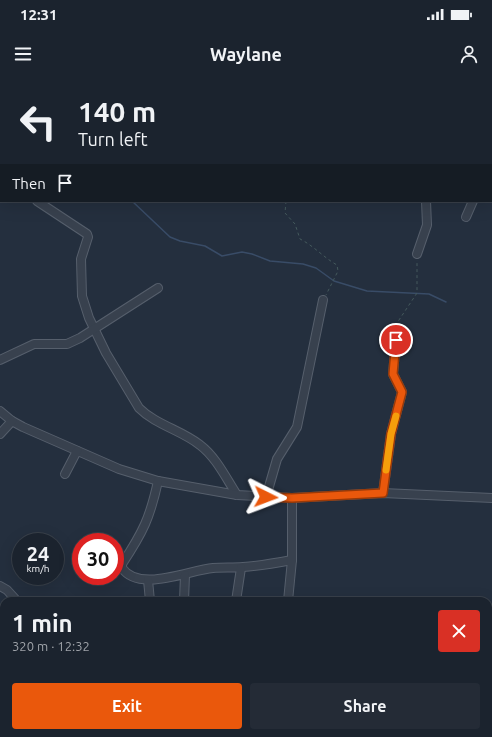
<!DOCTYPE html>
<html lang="en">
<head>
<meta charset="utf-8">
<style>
	:root { --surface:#1b232e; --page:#242b36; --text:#f1f3f6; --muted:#a0a4aa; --line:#39404a; --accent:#ea580c }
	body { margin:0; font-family:Ubuntu,sans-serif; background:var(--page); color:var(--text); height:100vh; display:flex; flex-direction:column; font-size:15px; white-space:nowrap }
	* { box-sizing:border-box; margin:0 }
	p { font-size:13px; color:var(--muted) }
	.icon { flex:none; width:22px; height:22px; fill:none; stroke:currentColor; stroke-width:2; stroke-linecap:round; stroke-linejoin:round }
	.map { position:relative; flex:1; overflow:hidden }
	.drawer { position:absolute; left:0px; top:517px; width:492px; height:140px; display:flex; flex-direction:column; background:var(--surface); border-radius:12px 12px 0 0; box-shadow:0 4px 16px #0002,0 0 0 1px var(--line) }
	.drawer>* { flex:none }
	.guide { position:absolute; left:0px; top:0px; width:492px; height:122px; box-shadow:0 4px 16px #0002,0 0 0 1px var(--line); background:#1b232e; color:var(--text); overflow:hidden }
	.speed { position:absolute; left:12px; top:453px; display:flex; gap:8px; font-size:20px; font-weight:700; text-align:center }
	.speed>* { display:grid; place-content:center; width:52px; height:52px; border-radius:50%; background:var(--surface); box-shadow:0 4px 16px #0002,0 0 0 1px var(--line); line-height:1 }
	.speed small { font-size:10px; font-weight:400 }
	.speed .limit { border:6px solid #d22; background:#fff; color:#111 }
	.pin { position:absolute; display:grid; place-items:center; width:34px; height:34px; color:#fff; margin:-17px; border:2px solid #fff; border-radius:50%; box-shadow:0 1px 4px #0007 }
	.me { position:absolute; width:44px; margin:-22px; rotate:93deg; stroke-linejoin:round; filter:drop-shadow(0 0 3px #0008) }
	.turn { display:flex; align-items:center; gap:14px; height:84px; padding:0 12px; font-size:18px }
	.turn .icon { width:52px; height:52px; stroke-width:2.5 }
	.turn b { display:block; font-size:28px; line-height:34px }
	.then { display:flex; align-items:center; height:38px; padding:0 12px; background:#0003; gap:8px; font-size:15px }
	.round { display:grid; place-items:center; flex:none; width:42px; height:42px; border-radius:4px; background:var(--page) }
	.head { display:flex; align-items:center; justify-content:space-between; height:68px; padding:0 12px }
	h1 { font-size:24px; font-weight:700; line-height:30px }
	.cta { display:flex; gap:8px; margin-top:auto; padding:8px 12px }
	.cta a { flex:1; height:46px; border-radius:4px; background:var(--accent); color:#fff; font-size:16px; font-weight:700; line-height:46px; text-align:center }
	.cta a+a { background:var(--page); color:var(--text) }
	.status { display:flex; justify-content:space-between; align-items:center; height:28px; padding:0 20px; background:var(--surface); direction:ltr }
	.status svg { height:11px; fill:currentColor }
	header { display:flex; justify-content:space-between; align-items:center; height:52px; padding:0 12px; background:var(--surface); font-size:18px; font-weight:700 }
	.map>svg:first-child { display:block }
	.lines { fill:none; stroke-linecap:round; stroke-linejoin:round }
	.stream { stroke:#394c67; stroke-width:1.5 }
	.minor-casing { stroke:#565f6c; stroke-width:10 }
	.path { stroke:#44595c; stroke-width:1; stroke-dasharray:3 3; stroke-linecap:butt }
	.minor { stroke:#38414e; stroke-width:8 }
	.route-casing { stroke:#983908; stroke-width:10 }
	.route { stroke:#ea580c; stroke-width:7 }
	.slow { stroke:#f59e0b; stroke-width:7 }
</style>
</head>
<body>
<div class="status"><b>12:31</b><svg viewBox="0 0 49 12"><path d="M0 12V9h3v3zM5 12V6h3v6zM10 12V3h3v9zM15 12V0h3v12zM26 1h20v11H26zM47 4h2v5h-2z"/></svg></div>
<header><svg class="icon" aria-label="menu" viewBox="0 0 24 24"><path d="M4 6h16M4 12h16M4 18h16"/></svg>Waylane<svg class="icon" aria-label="person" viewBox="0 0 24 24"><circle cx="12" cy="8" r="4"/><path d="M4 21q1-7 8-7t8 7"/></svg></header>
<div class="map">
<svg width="492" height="657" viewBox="0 0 492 657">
	<rect width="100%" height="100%" fill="#242f3e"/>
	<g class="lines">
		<g class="stream">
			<path d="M0 95H1"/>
			<path d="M132 121 170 157 180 161 205 166 222 176 242 172 252 174 270 181 303 184 316 188 334 201 367 211 429 214 446 222"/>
			<path d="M0 632 4 631"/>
			<path d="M69 653 77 657"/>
		</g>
		<g class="minor-casing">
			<g id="minor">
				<path d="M372 0 383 1"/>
				<path d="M70 1V0"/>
				<path d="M207 1V0"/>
				<path d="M299 1 300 0"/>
				<path d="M482 1V0"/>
				<path d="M37 121 87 154 88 157 81 179 82 216 89 238 106 273 139 328C156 345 181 350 200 365 216 377 226 398 237 415"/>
				<path d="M466 137 473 121"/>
				<path d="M417 174 427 145 426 121"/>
				<path d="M0 280 34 264H67L80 258 158 208"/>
				<path d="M0 331 12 341 23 347 119 389 158 401 237 415 292 418 383 413 492 418"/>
				<path d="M0 354 12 341"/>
				<path d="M65 394 77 371"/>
				<path d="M158 401C150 438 143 452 122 484V488C139 513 189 490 213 488 223 487 233 488 243 487 260 486 276 483 292 480"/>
				<path d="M383 413 391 354 402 312 393 294 396 260"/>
				<path d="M266 417 277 379 297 347 323 220"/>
				<path d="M148 500 150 521"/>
				<path d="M0 506 7 510 17 521"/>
				<path d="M184 521 185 495"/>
				<path d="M236 521 241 488"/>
				<path d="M288 521 292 480V418"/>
				<path d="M226 653 235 657"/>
				<path d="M280 653 282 657"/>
			</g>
		</g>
		<g class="path">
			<path d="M286 121 285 133 295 144 300 159C314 166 323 177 337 185L338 191 326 215"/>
			<path d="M396 252 397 243 417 213V180"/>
		</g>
		<use href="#minor" class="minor"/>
	</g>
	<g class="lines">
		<g class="route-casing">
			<path id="route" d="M266 417 292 418 383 413 391 354 402 312 393 294 396 260"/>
		</g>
		<use href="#route" class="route"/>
		<path class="slow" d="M386 390 391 354 396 336"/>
	</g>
</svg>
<div class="speed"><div>24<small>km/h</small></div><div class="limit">30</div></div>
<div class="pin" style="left:396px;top:260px;background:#d93025"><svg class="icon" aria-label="arrive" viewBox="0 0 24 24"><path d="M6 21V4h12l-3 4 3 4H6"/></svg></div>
<svg class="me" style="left:266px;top:417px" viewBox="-20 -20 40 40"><path d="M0-17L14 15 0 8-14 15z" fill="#ea580c" stroke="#fff" stroke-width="4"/></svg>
<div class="guide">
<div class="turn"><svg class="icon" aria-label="left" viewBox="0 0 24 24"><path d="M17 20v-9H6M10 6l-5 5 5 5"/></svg><div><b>140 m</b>Turn left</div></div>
<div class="then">Then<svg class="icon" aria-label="arrive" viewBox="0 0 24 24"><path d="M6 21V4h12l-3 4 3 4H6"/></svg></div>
</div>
<section class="drawer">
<div class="head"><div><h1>1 min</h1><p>320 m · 12:32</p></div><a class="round" style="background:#d93025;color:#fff"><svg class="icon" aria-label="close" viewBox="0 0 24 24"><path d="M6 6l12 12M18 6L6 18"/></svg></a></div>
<div class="cta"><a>Exit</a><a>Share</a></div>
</section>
</div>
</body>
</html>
